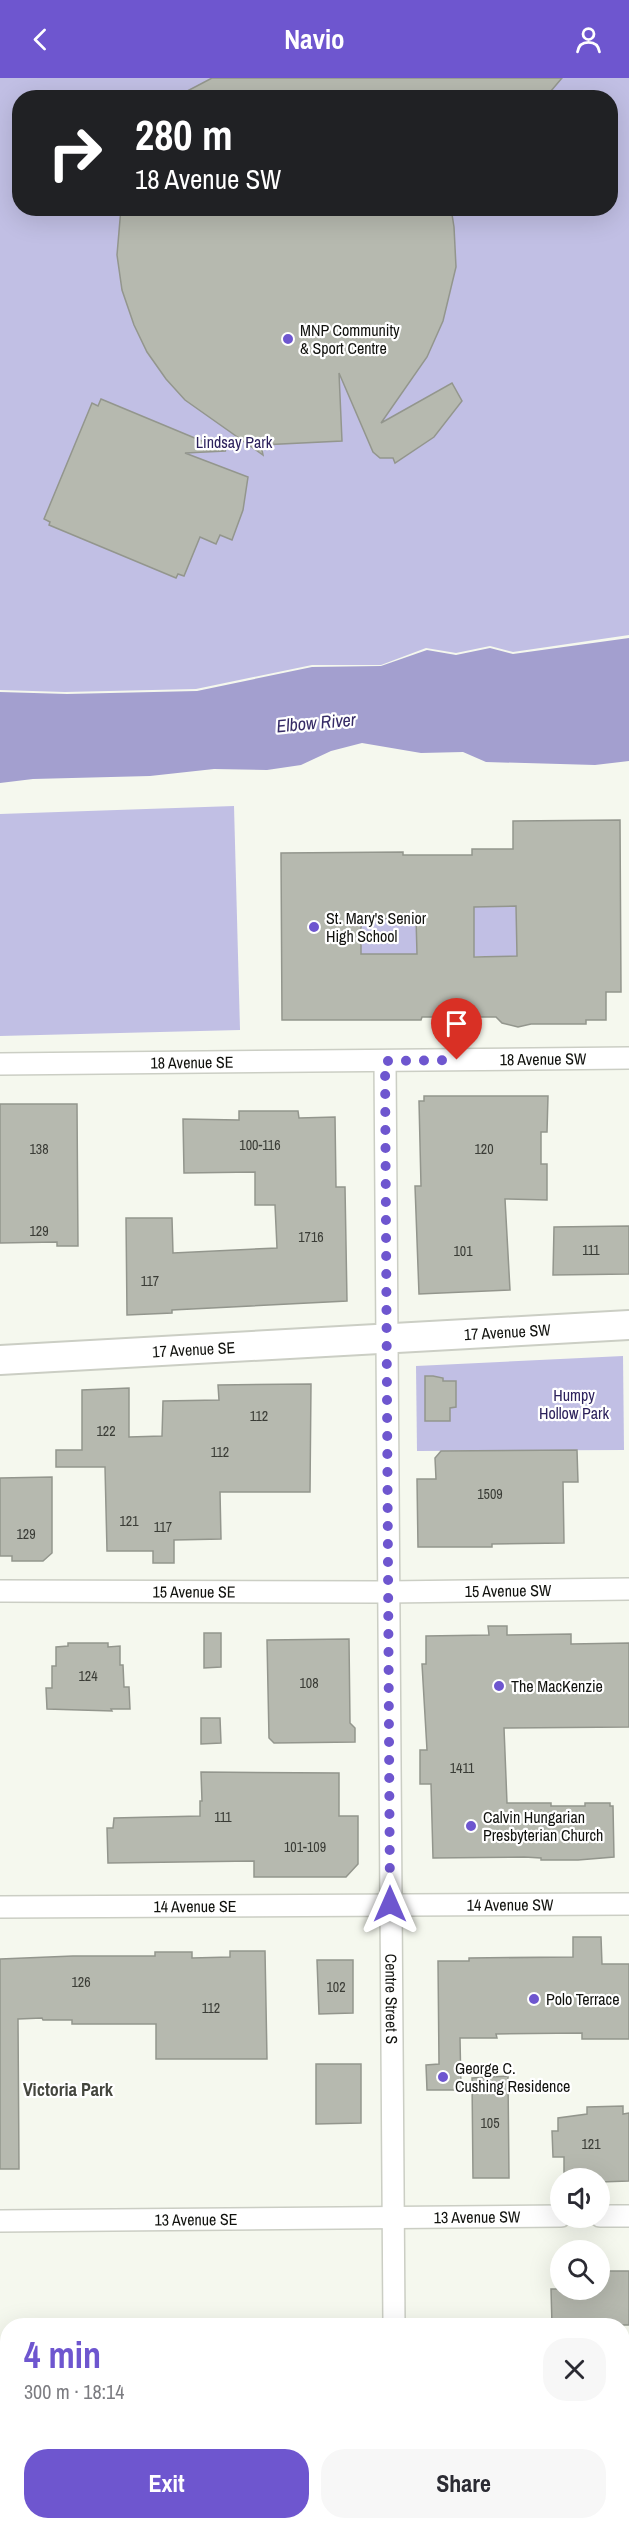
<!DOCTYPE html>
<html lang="en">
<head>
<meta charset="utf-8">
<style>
	:root { --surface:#fff; --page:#f7f7f7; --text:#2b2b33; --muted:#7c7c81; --accent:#6e56cf }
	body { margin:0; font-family:"Archivo Narrow",sans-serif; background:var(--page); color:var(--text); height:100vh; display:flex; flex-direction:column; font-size:22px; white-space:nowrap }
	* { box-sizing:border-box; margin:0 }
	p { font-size:20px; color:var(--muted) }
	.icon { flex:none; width:33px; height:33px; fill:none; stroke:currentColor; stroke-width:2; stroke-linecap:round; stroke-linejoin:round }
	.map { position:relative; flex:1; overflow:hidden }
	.details { position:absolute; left:0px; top:2240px; width:630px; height:212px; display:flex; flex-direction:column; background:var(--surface); border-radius:24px 24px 0 0; box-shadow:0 6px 24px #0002 }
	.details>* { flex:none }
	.guide { position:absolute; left:12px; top:12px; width:606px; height:126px; border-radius:24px; box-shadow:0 6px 24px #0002; background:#202124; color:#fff; overflow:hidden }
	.controls { position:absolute; left:550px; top:2090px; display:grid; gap:12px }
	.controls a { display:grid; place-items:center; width:60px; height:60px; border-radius:50%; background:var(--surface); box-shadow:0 6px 24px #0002; font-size:30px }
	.pin { position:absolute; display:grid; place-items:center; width:51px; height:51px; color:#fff; margin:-62px -26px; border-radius:50% 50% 50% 0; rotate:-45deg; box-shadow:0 0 6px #0007 }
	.pin .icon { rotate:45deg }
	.me { position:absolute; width:66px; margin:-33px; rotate:0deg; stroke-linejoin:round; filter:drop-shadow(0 0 4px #0008) }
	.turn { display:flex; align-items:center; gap:21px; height:126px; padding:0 24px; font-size:27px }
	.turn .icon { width:78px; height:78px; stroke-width:2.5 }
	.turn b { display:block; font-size:42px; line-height:51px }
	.round { display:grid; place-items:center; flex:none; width:63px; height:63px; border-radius:24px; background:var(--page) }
	.overview { display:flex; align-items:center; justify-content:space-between; height:102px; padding:0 24px }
	h1 { font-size:36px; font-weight:700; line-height:45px; color:var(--accent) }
	.button { display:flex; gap:12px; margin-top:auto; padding:12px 24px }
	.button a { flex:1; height:69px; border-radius:24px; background:var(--accent); color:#fff; font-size:24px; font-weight:700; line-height:69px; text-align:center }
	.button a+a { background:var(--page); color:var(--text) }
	header { display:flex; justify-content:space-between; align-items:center; height:78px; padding:0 24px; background:var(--accent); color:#fff; font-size:27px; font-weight:700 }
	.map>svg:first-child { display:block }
	.green { fill:#c1bfe4; fill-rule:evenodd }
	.water { fill:#a39fcf }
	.building { fill:#b6b9af; stroke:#93968d; stroke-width:1.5; fill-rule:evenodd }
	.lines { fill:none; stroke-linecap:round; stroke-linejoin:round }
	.street-casing { stroke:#cbcec4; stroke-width:24 }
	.secondary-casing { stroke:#cbcec4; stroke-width:32 }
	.street { stroke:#fff; stroke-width:21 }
	.secondary { stroke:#fff; stroke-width:28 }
	.route { stroke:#6e56cf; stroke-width:10; stroke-dasharray:0 18 }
	.poi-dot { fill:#6e56cf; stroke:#fff; stroke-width:2 }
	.labels { text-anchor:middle; stroke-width:4.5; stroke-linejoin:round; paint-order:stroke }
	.number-label { font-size:14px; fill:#3a3c36 }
	.poi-label { font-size:16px; fill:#11120e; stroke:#fff; text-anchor:start }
	.park-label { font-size:16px; fill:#2d225c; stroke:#fff }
	.street-label { font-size:16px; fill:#11120e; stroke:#fff }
	.water-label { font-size:18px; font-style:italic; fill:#362b66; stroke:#fff }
	.neighbourhood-label { font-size:18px; font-weight:bold; fill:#44463e; stroke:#fff }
</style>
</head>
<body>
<header><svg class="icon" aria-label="back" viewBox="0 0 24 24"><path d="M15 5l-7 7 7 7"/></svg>Navio<svg class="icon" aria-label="person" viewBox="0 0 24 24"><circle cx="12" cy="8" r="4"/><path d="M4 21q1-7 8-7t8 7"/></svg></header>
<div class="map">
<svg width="629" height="2450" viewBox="0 0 629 2450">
	<rect width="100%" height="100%" fill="#f5f8ee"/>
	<g class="green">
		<path d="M0 0H629V557L513 574 490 568 456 575 426 570 381 587H312L196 611 65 614 0 612ZM20 20H610V130H20Z"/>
		<path d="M234 728 240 952 0 958V736Z"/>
		<path d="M516 828 517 878H474V829Z"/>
		<path d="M416 840 417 876H361V841Z"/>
		<path d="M623 1278 624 1372 417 1373 416 1288Z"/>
	</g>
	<path class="water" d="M629 560V683L595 687 486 684 463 674 421 675 362 665 331 673 301 687 267 692 214 691 150 698 33 701 0 705V614L67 616 197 613 312 589 381 588 427 572 456 577 490 570 513 576Z"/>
	<g class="building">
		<path d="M212 0H562L545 20H174Z"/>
		<path d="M121 130H451L454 149 456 189 443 243 427 279 381 345 452 305 462 323 434 359 395 385 393 380H380L373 374 339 295 342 363 261 367 263 377 185 322 166 301 147 274 134 247 122 212 117 177Z"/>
		<path d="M101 321 226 373 185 375 248 399 243 432 232 462 220 457 216 466 200 459 184 498 178 496 176 500 49 447 50 444 44 441 92 325 98 328Z"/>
		<path d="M620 742 621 914H606V942H586V946H531L518 949 502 945 496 939H422L421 942H282L281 775 403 774V777H472V771H513V743ZM516 828 517 878 474 879V829ZM416 840 417 876H361V841Z"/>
		<path d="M424 1018H548L547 1054H541V1086H547V1122L505 1121 510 1212 419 1216 415 1108H421L419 1023H424Z"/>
		<path d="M0 1026H77L78 1168H57V1164L0 1165Z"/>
		<path d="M239 1033H298L299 1040 335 1039 336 1109H345L347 1223 172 1232V1235L127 1237 126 1140H172L173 1175 277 1170 275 1127H255V1094L184 1095 183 1041 239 1042Z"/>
		<path d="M629 1148V1196L553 1197 554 1149Z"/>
		<path d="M425 1298H433L443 1300V1303H456V1329L450 1330V1343H425Z"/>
		<path d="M311 1306 310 1414H220L221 1461 174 1462V1485H153V1473H107L105 1389H56V1372H82V1312L129 1310V1359L162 1358 163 1323 219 1322 218 1307Z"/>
		<path d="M577 1372 578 1404H563L564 1465 492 1466V1469H418L417 1401H436L435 1380 441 1373Z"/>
		<path d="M52 1399V1475L43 1483H12V1478H0V1400Z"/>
		<path d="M488 1548H507V1557L571 1556V1566L629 1565V1649L504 1650 507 1725H551V1728H585V1725H610V1728H613L614 1779 578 1782H541V1780L524 1779 433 1780 431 1706H420V1672H427L422 1586H426V1558L489 1557Z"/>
		<path d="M204 1555H221V1589L204 1590Z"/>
		<path d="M349 1561 350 1645 355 1650V1664L274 1665 269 1660 267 1562Z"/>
		<path d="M68 1565H108V1569L120 1568V1587H123L124 1609H129L130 1631H111L112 1633 47 1631 46 1610H52V1588H56V1569L68 1568Z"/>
		<path d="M201 1640H220L221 1665 201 1666Z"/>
		<path d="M201 1694 339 1695V1738H358V1786L346 1799H254V1783L108 1785 107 1750H113L114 1740 200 1738V1723H202Z"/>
		<path d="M573 1859H601L602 1886H629V1961H582V1955L496 1956 497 1960H460L461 2012H427L426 1987 439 1986 438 1883H469V1880L573 1879Z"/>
		<path d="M230 1873H265L267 1981H156V1946H72V1942H43L42 1940 18 1941 19 2091H0V1881L73 1878H155V1874H192V1880L230 1879Z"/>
		<path d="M317 1882H353V1935L319 1936Z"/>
		<path d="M316 1986H361V2045L316 2046Z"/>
		<path d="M508 1998 509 2100H473L472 2000Z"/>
		<path d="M623 2028V2036L629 2035V2103L600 2104V2100H564V2079H553L552 2053H558V2040L587 2036V2029Z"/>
		<path d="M600 2193H629V2247H552L551 2211H600Z"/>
	</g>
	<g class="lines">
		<g class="street-casing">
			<g id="street">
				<path id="s1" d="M385 983 394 2247"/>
				<path id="s2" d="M0 986 629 980"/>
				<path id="s3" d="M0 1513 387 1514 629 1511"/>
				<path id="s4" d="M0 1829 629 1826"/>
				<path d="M600 2138H629"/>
				<path id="s5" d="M0 2143 561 2138"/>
				<path d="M395 2444V2450"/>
			</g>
		</g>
		<g class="secondary-casing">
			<g id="secondary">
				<path id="s6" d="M0 1282 629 1247"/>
			</g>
		</g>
		<use href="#street" class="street"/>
		<use href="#secondary" class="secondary"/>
	</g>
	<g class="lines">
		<path class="route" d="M390 1826 385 983 457 982"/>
	</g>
	<g class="poi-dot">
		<circle cx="288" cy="261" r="6"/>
		<circle cx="314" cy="849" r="6"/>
		<circle cx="499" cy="1608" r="6"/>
		<circle cx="471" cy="1748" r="6"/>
		<circle cx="534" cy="1921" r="6"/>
		<circle cx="443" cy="1999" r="6"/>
	</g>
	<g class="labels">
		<g class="number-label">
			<text x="260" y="1072">100-116</text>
			<text x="39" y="1076">138</text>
			<text x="484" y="1076">120</text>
			<text x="39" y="1158">129</text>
			<text x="311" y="1164">1716</text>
			<text x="591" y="1177">111</text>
			<text x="463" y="1178">101</text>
			<text x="150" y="1208">117</text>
			<text x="259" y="1343">112</text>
			<text x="106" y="1358">122</text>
			<text x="220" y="1379">112</text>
			<text x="490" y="1421">1509</text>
			<text x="129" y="1448">121</text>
			<text x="163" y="1454">117</text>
			<text x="26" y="1461">129</text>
			<text x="88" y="1603">124</text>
			<text x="309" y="1610">108</text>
			<text x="462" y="1695">1411</text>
			<text x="223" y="1744">111</text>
			<text x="305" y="1774">101-109</text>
			<text x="81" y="1909">126</text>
			<text x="336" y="1914">102</text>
			<text x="211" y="1935">112</text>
			<text x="490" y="2050">105</text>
			<text x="591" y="2071">121</text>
		</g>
		<g class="poi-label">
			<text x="300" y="258">MNP Community<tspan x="300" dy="18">&amp; Sport Centre</tspan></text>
			<text x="326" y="846">St. Mary's Senior<tspan x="326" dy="18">High School</tspan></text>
			<text x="511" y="1614">The MacKenzie</text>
			<text x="483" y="1745">Calvin Hungarian<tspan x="483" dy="18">Presbyterian Church</tspan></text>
			<text x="546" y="1927">Polo Terrace</text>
			<text x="455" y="1996">George C.<tspan x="455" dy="18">Cushing Residence</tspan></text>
		</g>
		<g class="park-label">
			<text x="234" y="370">Lindsay Park</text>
			<text x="574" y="1323">Humpy<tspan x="574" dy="18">Hollow Park</tspan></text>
		</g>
		<g class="street-label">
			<text dy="6" stroke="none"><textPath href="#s2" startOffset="543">18 Avenue SW</textPath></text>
			<text dy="6" stroke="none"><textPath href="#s2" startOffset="192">18 Avenue SE</textPath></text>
			<text dy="6" stroke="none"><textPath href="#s6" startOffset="508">17 Avenue SW</textPath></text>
			<text dy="6" stroke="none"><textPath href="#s6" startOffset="194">17 Avenue SE</textPath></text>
			<text dy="6" stroke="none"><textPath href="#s3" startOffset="508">15 Avenue SW</textPath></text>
			<text dy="6" stroke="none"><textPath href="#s3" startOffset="194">15 Avenue SE</textPath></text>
			<text dy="6" stroke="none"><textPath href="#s4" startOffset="510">14 Avenue SW</textPath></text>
			<text dy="6" stroke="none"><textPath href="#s4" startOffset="195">14 Avenue SE</textPath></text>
			<text dy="6" stroke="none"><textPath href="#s1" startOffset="938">Centre Street S</textPath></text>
			<text dy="6" stroke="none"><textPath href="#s5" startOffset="477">13 Avenue SW</textPath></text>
			<text dy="6" stroke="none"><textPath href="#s5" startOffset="196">13 Avenue SE</textPath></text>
		</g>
		<g class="water-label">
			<text transform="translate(316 645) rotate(-5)" y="6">Elbow River</text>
		</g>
		<g class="neighbourhood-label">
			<text x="68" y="2018">Victoria Park</text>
		</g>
	</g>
</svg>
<div class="controls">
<a><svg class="icon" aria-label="sound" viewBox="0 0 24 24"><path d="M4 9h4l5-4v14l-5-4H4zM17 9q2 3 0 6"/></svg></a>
<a><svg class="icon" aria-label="search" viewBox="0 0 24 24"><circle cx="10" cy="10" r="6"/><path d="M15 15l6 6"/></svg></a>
</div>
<div class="pin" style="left:457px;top:982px;background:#d93025"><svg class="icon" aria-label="arrive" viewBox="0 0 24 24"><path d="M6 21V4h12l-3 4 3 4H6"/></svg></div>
<svg class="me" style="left:390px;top:1826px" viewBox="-20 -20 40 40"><path d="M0-17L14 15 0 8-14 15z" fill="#6e56cf" stroke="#fff" stroke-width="4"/></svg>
<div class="guide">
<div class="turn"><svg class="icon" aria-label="right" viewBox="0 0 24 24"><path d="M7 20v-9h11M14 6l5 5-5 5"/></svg><div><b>280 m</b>18 Avenue SW</div></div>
</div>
<section class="details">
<div class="overview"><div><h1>4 min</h1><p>300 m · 18:14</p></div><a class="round"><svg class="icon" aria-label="close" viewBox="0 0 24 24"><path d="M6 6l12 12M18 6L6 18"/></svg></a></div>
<div class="button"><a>Exit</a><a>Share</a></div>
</section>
</div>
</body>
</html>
